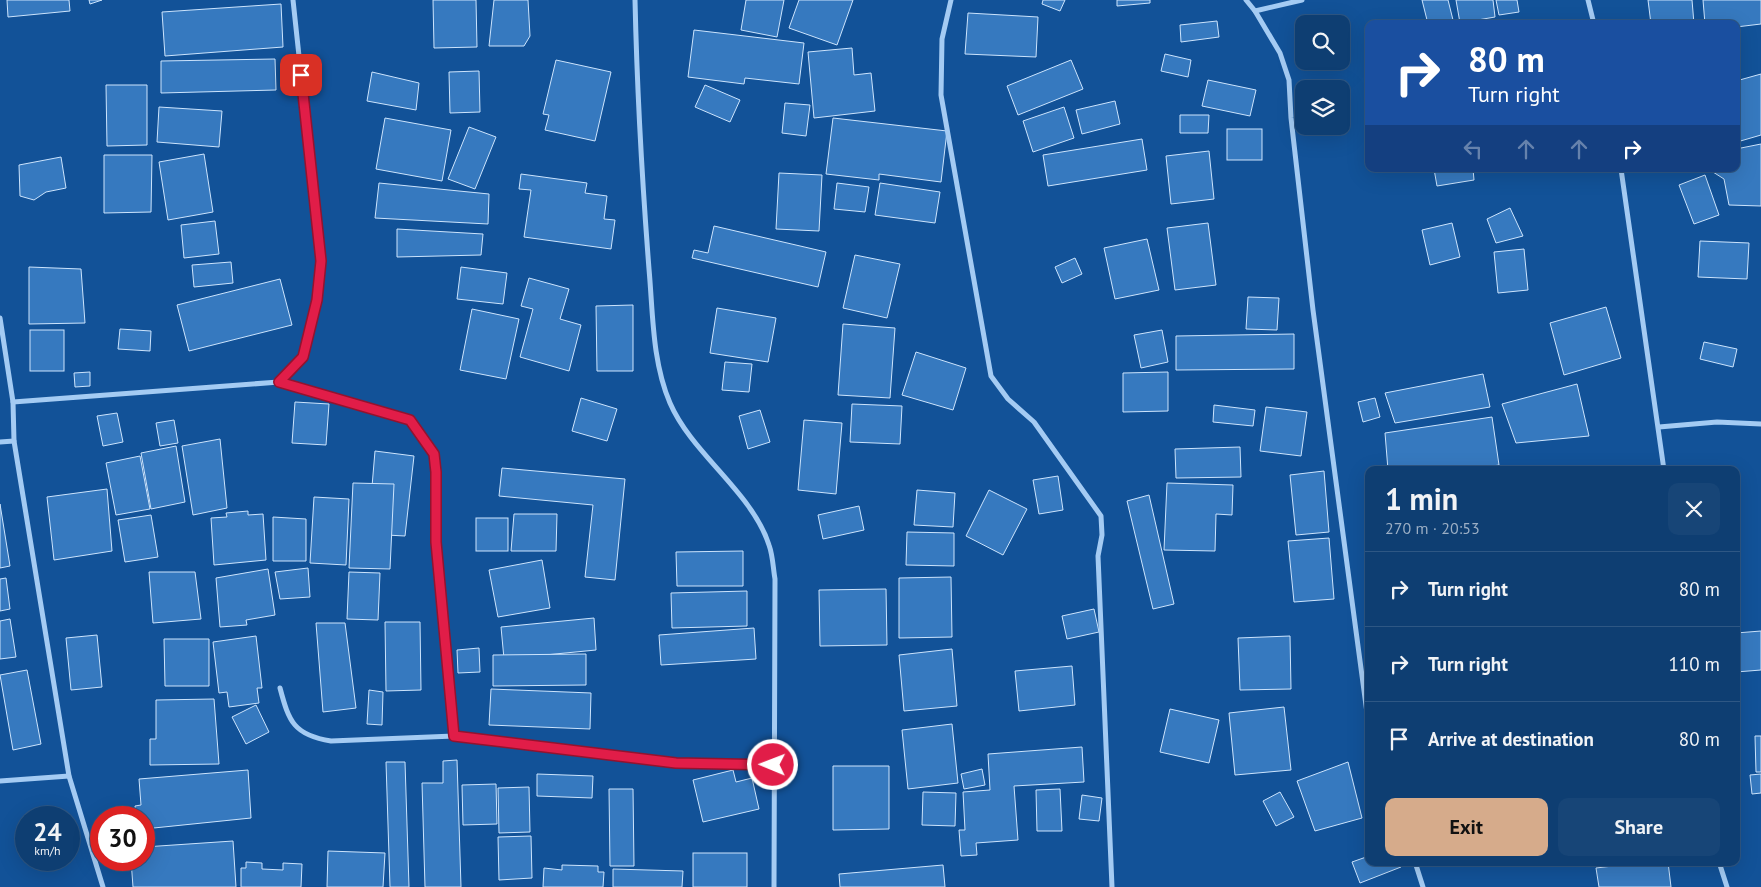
<!DOCTYPE html>
<html lang="en">
<head>
<meta charset="utf-8">
<style>
	:root { --surface:#0e3e72; --page:#174577; --text:#f1f3f6; --muted:#9baec4; --line:#2e5784; --accent:#d6ab8b }
	body { margin:0; font-family:"PT Sans",sans-serif; background:var(--page); color:var(--text); height:100vh; display:flex; flex-direction:column; font-size:19px; white-space:nowrap }
	* { box-sizing:border-box; margin:0 }
	p { font-size:16px; color:var(--muted) }
	.icon { flex:none; width:28px; height:28px; fill:none; stroke:currentColor; stroke-width:2; stroke-linecap:round; stroke-linejoin:round }
	.map { position:relative; flex:1; overflow:hidden }
	.drawer { position:absolute; left:1365px; top:466px; width:375px; height:400px; display:flex; flex-direction:column; background:var(--surface); border-radius:10px; box-shadow:0 5px 20px #0002,0 0 0 1px var(--line) }
	.drawer>* { flex:none }
	.guide { position:absolute; left:1365px; top:20px; width:375px; height:152px; border-radius:10px; box-shadow:0 5px 20px #0002,0 0 0 1px var(--line); background:#1a4fa0; color:#fff; overflow:hidden }
	.tools { position:absolute; left:1295px; top:15px; display:grid; gap:10px }
	.tools a { display:grid; place-items:center; width:55px; height:55px; border-radius:10px; background:var(--surface); box-shadow:0 5px 20px #0002,0 0 0 1px var(--line); font-size:25px }
	.speed { position:absolute; left:15px; top:806px; display:flex; gap:10px; font-size:25px; font-weight:700; text-align:center }
	.speed>* { display:grid; place-content:center; width:65px; height:65px; border-radius:50%; background:var(--surface); box-shadow:0 5px 20px #0002,0 0 0 1px var(--line); line-height:1 }
	.speed small { font-size:12px; font-weight:400 }
	.speed .limit { border:8px solid #d22; background:#fff; color:#111 }
	.pin { position:absolute; display:grid; place-items:center; width:42px; height:42px; color:#fff; margin:-21px; border-radius:10px; box-shadow:0 2px 8px #0006 }
	.me { position:absolute; width:55px; margin:-28px; rotate:271deg; stroke-linejoin:round; filter:drop-shadow(0 0 4px #0008) }
	.turn { display:flex; align-items:center; gap:18px; height:105px; padding:0 20px; font-size:22px }
	.turn .icon { width:65px; height:65px; stroke-width:2.5 }
	.turn b { display:block; font-size:35px; line-height:42px }
	.lanes { display:flex; align-items:center; height:48px; padding:0 20px; background:#0003; justify-content:center; gap:25px; direction:ltr }
	.lanes .off { opacity:.35 }
	.round { display:grid; place-items:center; flex:none; width:52px; height:52px; border-radius:10px; background:var(--page) }
	.headline { display:flex; align-items:center; justify-content:space-between; height:85px; padding:0 20px }
	h1 { font-size:30px; font-weight:600; line-height:38px }
	.action { display:flex; gap:10px; margin-top:auto; padding:10px 20px }
	.action a { flex:1; height:58px; border-radius:10px; background:var(--accent); color:#111; font-size:20px; font-weight:600; line-height:58px; text-align:center }
	.action a+a { background:var(--page); color:var(--text) }
	ul { padding:0; list-style:none }
	li { display:flex; align-items:center; gap:15px; height:75px; padding:0 20px; border-top:1px solid var(--line) }
	li div { flex:1 }
	li b { display:block; font-size:19px }
	li em { font-style:normal }
	.map>svg:first-child { display:block }
	.building { fill:#3679bf; stroke:#cce4fd }
	.lines { fill:none; stroke-linecap:round; stroke-linejoin:round }
	.street { stroke:#a4cbf3; stroke-width:5 }
	.route-casing { stroke:#92132f; stroke-width:12 }
	.route { stroke:#e11d48; stroke-width:9 }
</style>
</head>
<body>
<div class="map">
<svg width="1761" height="887" viewBox="0 0 1761 887">
	<rect width="100%" height="100%" fill="#125298"/>
	<g class="building">
		<path d="M7 0H69L70 11 8 17Z"/>
		<path d="M89 0H102L90 4Z"/>
		<path d="M433 0H476L477 47 434 48Z"/>
		<path d="M494 0H528L530 36 524 46H489Z"/>
		<path d="M746 0H784L777 37 741 30Z"/>
		<path d="M799 0H853L837 45 789 28Z"/>
		<path d="M1043 0H1065L1060 11 1042 4Z"/>
		<path d="M1117 0H1150V3L1117 6Z"/>
		<path d="M1422 0H1448L1454 24H1428Z"/>
		<path d="M1456 0H1493L1495 17 1460 23Z"/>
		<path d="M1496 0H1517L1519 12 1499 15Z"/>
		<path d="M1648 0H1692L1694 24H1651Z"/>
		<path d="M1703 0H1761V24L1736 27V24H1705Z"/>
		<path d="M281 4 283 47 165 56 162 12Z"/>
		<path d="M968 13 1038 17 1036 57 965 54Z"/>
		<path d="M1217 21 1219 37 1181 42 1180 25Z"/>
		<path d="M694 30 804 43 799 84 745 78 744 84 688 77Z"/>
		<path d="M852 48 854 75 871 73 875 111 814 118 808 52Z"/>
		<path d="M1165 54 1191 60 1188 77 1161 71Z"/>
		<path d="M275 59 276 90 161 93V61Z"/>
		<path d="M556 60 611 72 595 141 545 130 549 115 543 114Z"/>
		<path d="M1071 60 1083 89 1018 115 1007 86Z"/>
		<path d="M479 71 480 112 450 113 449 72Z"/>
		<path d="M372 72 419 83 416 110 367 101Z"/>
		<path d="M1761 74V135L1737 142 1736 81Z"/>
		<path d="M1208 80 1256 90 1250 116 1202 106Z"/>
		<path d="M106 85H147V145L107 146Z"/>
		<path d="M705 85 740 100 730 122 695 107Z"/>
		<path d="M1115 101 1120 124 1082 134 1076 110Z"/>
		<path d="M785 103 810 105 806 136 782 133Z"/>
		<path d="M159 107 222 111 219 147 157 142Z"/>
		<path d="M1064 107 1074 138 1033 152 1023 121Z"/>
		<path d="M1180 115H1209L1208 133H1180Z"/>
		<path d="M385 118 451 130 442 181 376 169Z"/>
		<path d="M833 118 947 131 941 182 879 174V180L826 174Z"/>
		<path d="M469 127 496 137 475 189 448 179Z"/>
		<rect x="1227" y="129" width="35" height="31"/>
		<path d="M1142 139 1147 170 1048 186 1043 155Z"/>
		<path d="M1761 144V206L1729 205 1724 179 1713 172V169H1736V149Z"/>
		<path d="M1209 151 1214 199 1171 204 1166 156Z"/>
		<path d="M204 154 213 212 168 220 159 162Z"/>
		<path d="M104 155H152L151 212 104 213Z"/>
		<path d="M61 157 66 188 46 192 34 200 20 196 19 165Z"/>
		<path d="M1434 169H1473L1474 180 1437 186Z"/>
		<path d="M779 173 822 175 819 231 776 229Z"/>
		<path d="M521 174 587 183 585 193 607 196 604 219 615 220 611 249 524 237 531 190 519 189Z"/>
		<path d="M1705 175 1719 215 1694 224 1679 185Z"/>
		<path d="M379 183 489 194 488 224 375 218Z"/>
		<path d="M837 183 869 187 865 212 834 209Z"/>
		<path d="M880 183 940 192 935 223 875 215Z"/>
		<path d="M1510 208 1523 236 1496 243 1487 219Z"/>
		<path d="M215 221 219 254 184 258 181 225Z"/>
		<path d="M1208 223 1216 285 1175 290 1167 228Z"/>
		<path d="M1452 223 1460 257 1430 265 1422 230Z"/>
		<path d="M714 226 826 252 818 287 692 258 694 250 708 253Z"/>
		<path d="M397 229 483 234 481 255 397 257Z"/>
		<path d="M1147 239 1159 290 1115 299 1104 248Z"/>
		<path d="M1700 241 1749 243 1747 279 1698 277Z"/>
		<path d="M1524 249 1528 290 1498 293 1494 252Z"/>
		<path d="M855 255 900 264 887 318 843 308Z"/>
		<path d="M1075 258 1082 274 1062 283 1055 267Z"/>
		<path d="M231 262 233 283 194 287 192 265Z"/>
		<path d="M29 267 81 269 85 323 29 324Z"/>
		<path d="M461 267 507 273 503 304 457 299Z"/>
		<path d="M529 278 569 289 560 319 581 325 569 371 520 357 533 309 521 306Z"/>
		<path d="M280 279 292 325 189 351 177 305Z"/>
		<path d="M1248 297 1279 298 1277 330 1246 329Z"/>
		<path d="M633 305V371H597L596 306Z"/>
		<path d="M1606 307 1621 358 1564 375 1550 323Z"/>
		<path d="M717 308 776 318 768 362 710 353Z"/>
		<path d="M472 309 519 319 506 379 460 370Z"/>
		<path d="M843 324 895 328 890 398 838 395Z"/>
		<path d="M120 329 151 331 150 351 118 349Z"/>
		<rect x="30" y="330" width="34" height="41"/>
		<path d="M1162 330 1168 362 1141 368 1134 335Z"/>
		<path d="M1294 334V369L1176 370V336Z"/>
		<path d="M1704 342 1737 349 1733 367 1700 359Z"/>
		<path d="M916 352 966 368 953 410 902 395Z"/>
		<path d="M725 362 752 364 749 392 722 390Z"/>
		<path d="M90 372V386L75 387 74 373Z"/>
		<path d="M1168 372V411L1123 412V373Z"/>
		<path d="M1483 374 1490 407 1395 423 1385 393Z"/>
		<path d="M1577 384 1589 436 1516 443 1502 404Z"/>
		<path d="M581 398 617 409 607 441 572 431Z"/>
		<path d="M1375 398 1380 417 1363 422 1358 402Z"/>
		<path d="M295 402 329 404 326 445 292 443Z"/>
		<path d="M852 404 902 406 900 444 850 442Z"/>
		<path d="M1214 405 1255 410 1253 426 1213 422Z"/>
		<path d="M1266 407 1307 412 1301 456 1260 451Z"/>
		<path d="M760 410 770 442 748 449 739 416Z"/>
		<path d="M117 413 123 442 103 446 97 416Z"/>
		<path d="M1492 417 1499 465 1466 470H1388L1385 433Z"/>
		<path d="M174 420 178 443 160 446 156 423Z"/>
		<path d="M804 420 842 423 836 494 798 490Z"/>
		<path d="M220 439 227 508 193 515 182 446Z"/>
		<path d="M176 446 185 502 151 509 141 453Z"/>
		<path d="M1240 447 1241 477 1176 478 1175 449Z"/>
		<path d="M375 451 414 456 405 536 368 534Z"/>
		<path d="M140 456 150 509 116 515 106 463Z"/>
		<path d="M502 468 625 479 615 580 585 577 593 505 499 496Z"/>
		<path d="M1324 471 1329 532 1296 535 1290 475Z"/>
		<path d="M1058 476 1063 510 1039 514 1033 480Z"/>
		<path d="M353 483 394 484 390 569 349 568Z"/>
		<path d="M1167 483 1233 485 1232 515 1216 514 1215 551 1164 550Z"/>
		<path d="M107 489 112 551 54 560 47 497Z"/>
		<path d="M917 490 955 493 953 527 914 525Z"/>
		<path d="M989 490 1027 509 1003 555 966 536Z"/>
		<path d="M1149 495 1174 604 1153 609 1127 501Z"/>
		<path d="M314 497 349 499 346 565 310 563Z"/>
		<path d="M0 504 10 566 0 568Z"/>
		<path d="M859 506 864 530 823 539 818 515Z"/>
		<path d="M248 511V515L263 514 266 560 214 565 211 518 227 517 226 513Z"/>
		<path d="M514 514H557L556 551H511Z"/>
		<path d="M151 515 158 557 125 562 118 520Z"/>
		<path d="M273 517 306 519V561H273Z"/>
		<rect x="476" y="518" width="32" height="33"/>
		<path d="M907 532 954 533V566L906 565Z"/>
		<path d="M1329 538 1334 599 1294 602 1288 541Z"/>
		<path d="M743 551V586H677L676 552Z"/>
		<path d="M542 560 550 608 498 617 489 570Z"/>
		<path d="M308 568 310 597 280 599 275 572Z"/>
		<path d="M268 569 275 615 246 620 247 625 220 627 216 578Z"/>
		<path d="M149 572H195L201 619 153 623Z"/>
		<path d="M349 572 380 573 378 620 347 619Z"/>
		<path d="M951 577 952 637 899 638V578Z"/>
		<path d="M6 578 10 609 0 611V579Z"/>
		<path d="M886 589 887 645 820 646 819 590Z"/>
		<path d="M747 591V626L672 628 671 593Z"/>
		<path d="M1094 609 1099 632 1067 639 1062 616Z"/>
		<path d="M594 618 596 650 504 659 501 627Z"/>
		<path d="M10 619 16 657 0 659V621Z"/>
		<path d="M385 622H420L421 690 386 691Z"/>
		<path d="M316 623H345L356 708 323 712Z"/>
		<path d="M754 628 756 659 661 665 659 635Z"/>
		<path d="M1761 631V670L1736 672V633Z"/>
		<path d="M97 635 102 687 71 690 66 638Z"/>
		<path d="M256 636 262 688H257L259 703 229 707 227 692 219 693 213 642Z"/>
		<path d="M1290 636 1291 689 1240 690 1238 638Z"/>
		<path d="M164 639H209V686H165Z"/>
		<path d="M479 648 480 672 458 673 457 650Z"/>
		<path d="M952 649 957 706 904 711 899 655Z"/>
		<path d="M586 654V685L493 686V655Z"/>
		<path d="M1072 666 1075 705 1019 711 1015 671Z"/>
		<path d="M27 670 41 744 13 750 0 675Z"/>
		<path d="M1736 680 1739 741H1736Z"/>
		<path d="M491 689 591 693 590 729 489 725Z"/>
		<path d="M369 690 383 692 382 725 367 724Z"/>
		<path d="M214 699 219 764 150 765V739H156V700Z"/>
		<path d="M256 705 269 732 246 744 232 717Z"/>
		<path d="M1284 707 1291 770 1235 775 1229 713Z"/>
		<path d="M1170 709 1219 720 1209 763 1160 752Z"/>
		<path d="M952 724 958 783 908 789 902 730Z"/>
		<path d="M1755 736H1761V772H1756Z"/>
		<path d="M1082 747 1084 782 1014 786 1018 840 976 843 977 855 961 856 959 830H965L963 792 990 790 988 754Z"/>
		<path d="M457 760 461 887H425L422 783H443V761Z"/>
		<path d="M386 762H405L409 887H390Z"/>
		<path d="M1348 762 1362 818 1315 831 1297 781Z"/>
		<path d="M833 766H889V829L833 830Z"/>
		<path d="M982 769 985 785 964 789 961 774Z"/>
		<path d="M248 770 251 818 144 829V818H136L135 806 141 805 139 779Z"/>
		<path d="M733 770 736 782 752 778 759 809 703 822 693 780Z"/>
		<path d="M537 774 593 776 592 798 537 796Z"/>
		<path d="M1761 774V793L1752 794 1750 775Z"/>
		<path d="M496 784 497 824 463 825 462 785Z"/>
		<path d="M529 787 530 832 499 833 498 788Z"/>
		<path d="M609 789H633L634 866H610Z"/>
		<path d="M1060 789 1062 831H1037L1036 790Z"/>
		<path d="M923 792 956 793 955 826 922 825Z"/>
		<path d="M1280 792 1294 817 1276 826 1263 801Z"/>
		<path d="M1082 795 1102 798 1099 821 1079 819Z"/>
		<path d="M531 836 532 878 499 880 498 837Z"/>
		<path d="M233 841 236 887H133L131 860H144V847Z"/>
		<path d="M328 851 385 853 383 887H327Z"/>
		<rect x="693" y="853" width="54" height="34"/>
		<path d="M1369 856V862H1400L1401 867 1360 883 1352 862Z"/>
		<path d="M246 862 262 863V869L283 870V863L302 864 301 887H241V868H246Z"/>
		<path d="M1647 862H1668L1671 887H1599L1596 868Z"/>
		<path d="M562 865 598 866V872H604L603 887H543L544 868 562 870Z"/>
		<path d="M943 865 945 887H840L839 874Z"/>
		<path d="M613 869 683 871 682 887H613Z"/>
	</g>
	<g class="lines">
		<g class="street">
			<path d="M635 0C637 90 642 179 649 269 653 313 652 361 670 403 692 454 752 492 769 545 773 556 773 568 775 579L774 887"/>
			<path d="M951 0 942 39 941 95 991 376 1008 399 1034 422 1101 516 1102 535 1098 556 1112 887"/>
			<path d="M1246 0 1255 11 1280 53 1289 80 1291 118 1313 310 1369 728"/>
			<path d="M1588 0 1594 24"/>
			<path d="M1255 11 1302 0"/>
			<path d="M1621 169 1664 470"/>
			<path d="M0 318 13 402 14 441 69 776 103 887"/>
			<path d="M279 382 303 357 317 300 321 261 293 0"/>
			<path d="M13 402 279 382 410 420 434 454 436 471V542L454 736"/>
			<path d="M1659 427 1717 422 1761 424"/>
			<path d="M0 442 14 441"/>
			<path d="M280 688C289 722 294 735 331 741L454 736 676 763 773 765"/>
			<path d="M0 781 69 776"/>
			<path d="M1415 862 1423 887"/>
			<path d="M1719 862 1727 887"/>
		</g>
	</g>
	<g class="lines">
		<g class="route-casing">
			<path id="route" d="M301 75 321 261 317 300 303 357 279 382 410 420 434 454 436 472V542L454 736 676 763 773 765"/>
		</g>
		<use href="#route" class="route"/>
	</g>
</svg>
<div class="tools">
<a><svg class="icon" aria-label="search" viewBox="0 0 24 24"><circle cx="10" cy="10" r="6"/><path d="M15 15l6 6"/></svg></a>
<a><svg class="icon" aria-label="layers" viewBox="0 0 24 24"><path d="M12 4l9 5-9 5-9-5zM3 14l9 5 9-5"/></svg></a>
</div>
<div class="speed"><div>24<small>km/h</small></div><div class="limit">30</div></div>
<div class="pin" style="left:301px;top:75px;background:#d93025"><svg class="icon" aria-label="arrive" viewBox="0 0 24 24"><path d="M6 21V4h12l-3 4 3 4H6"/></svg></div>
<svg class="me" style="left:773px;top:765px" viewBox="-20 -20 40 40"><circle r="17" fill="#e11d48" stroke="#fff" stroke-width="3"/><path d="M0-11L8 9 0 5-8 9z" fill="#fff"/></svg>
<div class="guide">
<div class="turn"><svg class="icon" aria-label="right" viewBox="0 0 24 24"><path d="M7 20v-9h11M14 6l5 5-5 5"/></svg><div><b>80 m</b>Turn right</div></div>
<div class="lanes"><svg class="icon off" aria-label="left" viewBox="0 0 24 24"><path d="M17 20v-9H6M10 6l-5 5 5 5"/></svg><svg class="icon off" aria-label="ahead" viewBox="0 0 24 24"><path d="M12 20V5M6 11l6-6 6 6"/></svg><svg class="icon off" aria-label="ahead" viewBox="0 0 24 24"><path d="M12 20V5M6 11l6-6 6 6"/></svg><svg class="icon" aria-label="right" viewBox="0 0 24 24"><path d="M7 20v-9h11M14 6l5 5-5 5"/></svg></div>
</div>
<section class="drawer">
<div class="headline"><div><h1>1 min</h1><p>270 m · 20:53</p></div><a class="round"><svg class="icon" aria-label="close" viewBox="0 0 24 24"><path d="M6 6l12 12M18 6L6 18"/></svg></a></div>
<ul>
<li><svg class="icon" aria-label="right" viewBox="0 0 24 24"><path d="M7 20v-9h11M14 6l5 5-5 5"/></svg><div><b>Turn right</b></div><em>80 m</em></li>
<li><svg class="icon" aria-label="right" viewBox="0 0 24 24"><path d="M7 20v-9h11M14 6l5 5-5 5"/></svg><div><b>Turn right</b></div><em>110 m</em></li>
<li><svg class="icon" aria-label="arrive" viewBox="0 0 24 24"><path d="M6 21V4h12l-3 4 3 4H6"/></svg><div><b>Arrive at destination</b></div><em>80 m</em></li>
</ul>
<div class="action"><a>Exit</a><a>Share</a></div>
</section>
</div>
</body>
</html>
